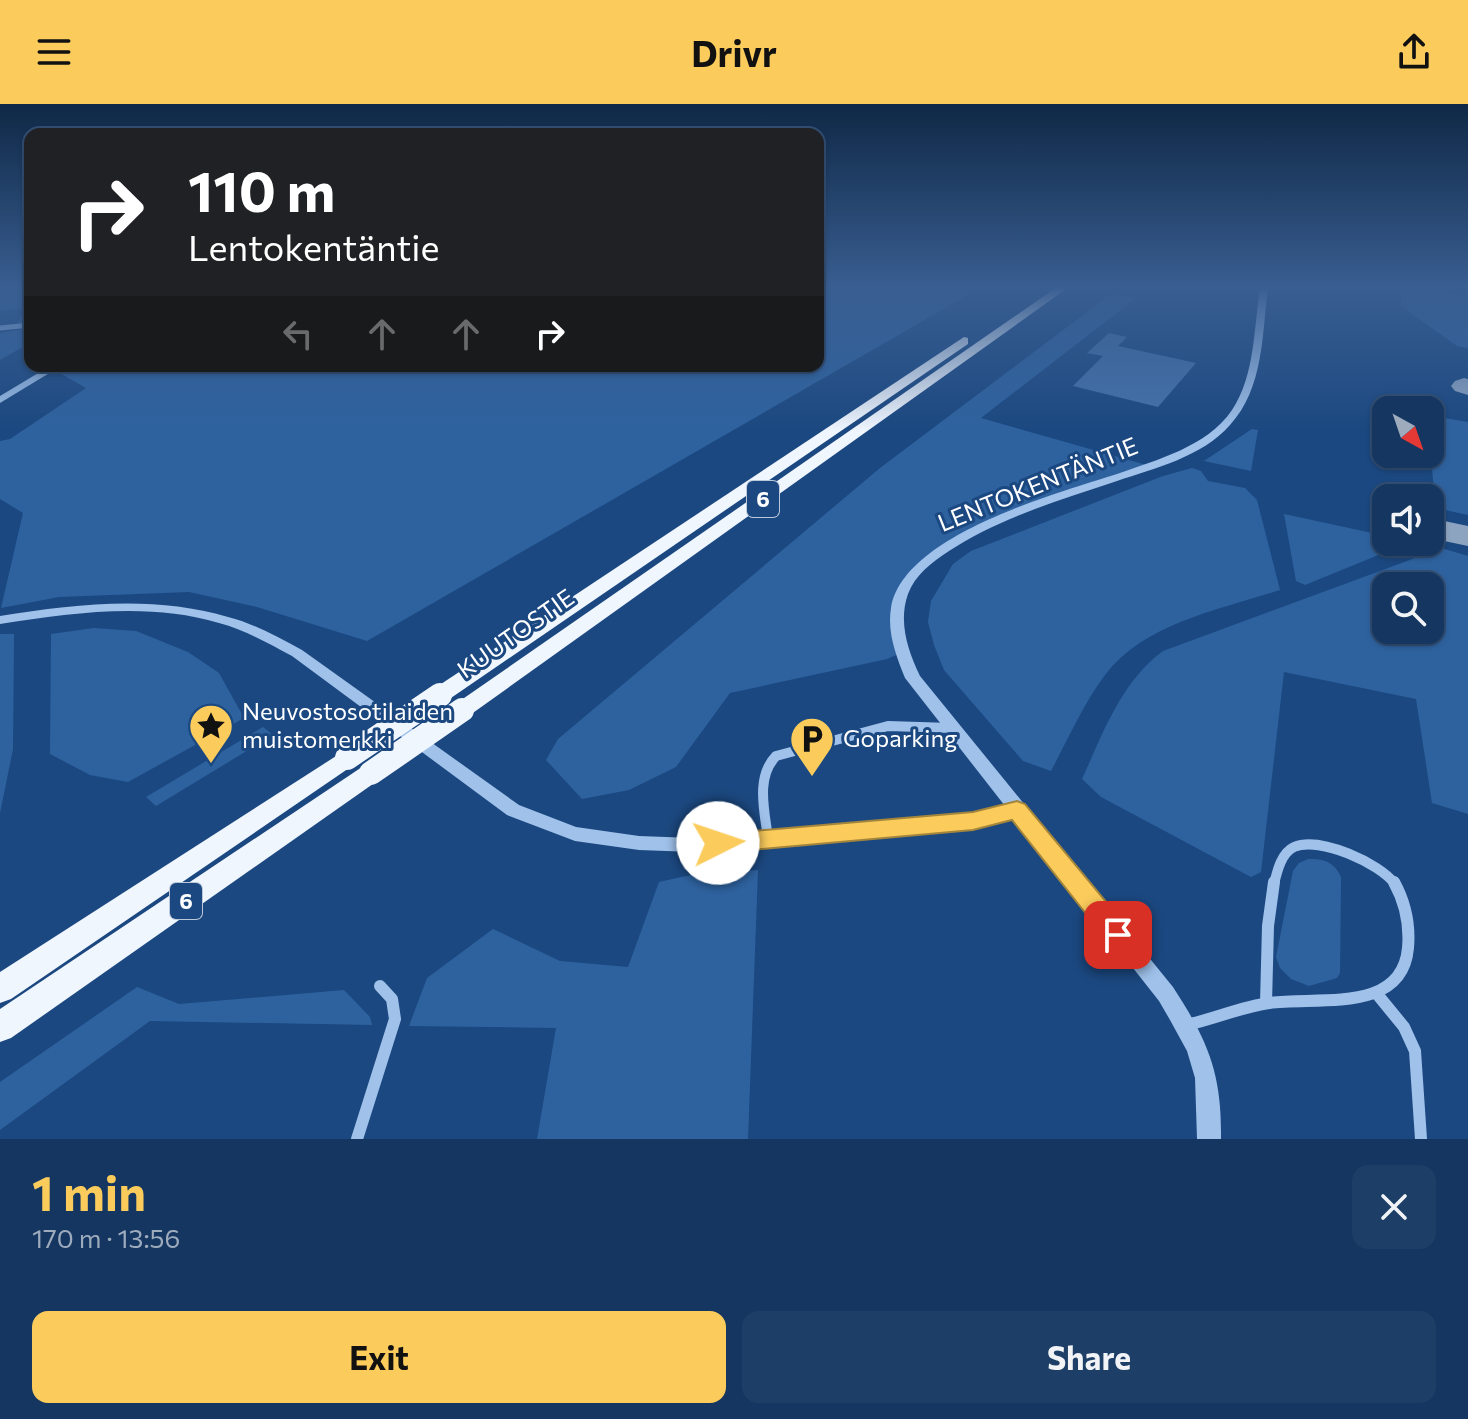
<!DOCTYPE html>
<html lang="en">
<head>
<meta charset="utf-8">
<style>
	:root { --surface:#143660; --page:#1d3e66; --text:#f1f3f6; --muted:#9dabbd; --line:#335075; --accent:#fbcc5c }
	body { margin:0; font-family:Commissioner,sans-serif; background:var(--page); color:var(--text); height:100vh; display:flex; flex-direction:column; font-size:30px; white-space:nowrap }
	* { box-sizing:border-box; margin:0 }
	p { font-size:26px; color:var(--muted) }
	.icon { flex:none; width:44px; height:44px; fill:none; stroke:currentColor; stroke-width:2; stroke-linecap:round; stroke-linejoin:round }
	.map { position:relative; height:1035px; overflow:hidden }
	.details { display:flex; flex-direction:column; background:var(--surface); flex:1 }
	.details>* { flex:none }
	.guide { position:absolute; left:24px; top:24px; width:800px; height:244px; border-radius:16px; box-shadow:0 2px 6px #0004,0 0 0 2px var(--line); background:#202124; color:#fff; overflow:hidden }
	.needle { width:52px; rotate:140deg }
	.fabs { position:absolute; left:1372px; top:292px; display:grid; gap:16px }
	.fabs a { display:grid; place-items:center; width:72px; height:72px; border-radius:16px; background:var(--surface); box-shadow:0 2px 6px #0004,0 0 0 2px var(--line); font-size:40px }
	.pin { position:absolute; display:grid; place-items:center; width:68px; height:68px; color:#fff; margin:-34px; border-radius:16px; box-shadow:0 4px 12px #0006 }
	.me { position:absolute; width:88px; margin:-44px; rotate:86deg; stroke-linejoin:round; filter:drop-shadow(0 0 6px #0008) }
	.turn { display:flex; align-items:center; gap:28px; height:168px; padding:0 32px; font-size:36px }
	.turn .icon { width:104px; height:104px; stroke-width:2.5 }
	.turn b { display:block; font-size:56px; line-height:68px }
	.lanes { display:flex; align-items:center; height:76px; padding:0 32px; background:#0003; justify-content:center; gap:40px; direction:ltr }
	.lanes .off { opacity:.35 }
	.round { display:grid; place-items:center; flex:none; width:84px; height:84px; border-radius:16px; background:var(--page) }
	.headline { display:flex; align-items:center; justify-content:space-between; height:136px; padding:0 32px }
	h1 { font-size:48px; font-weight:700; line-height:60px; color:var(--accent) }
	.button { display:flex; gap:16px; margin-top:auto; padding:16px 32px }
	.button a { flex:1; height:92px; border-radius:16px; background:var(--accent); color:#111; font-size:32px; font-weight:700; line-height:92px; text-align:center }
	.button a+a { background:var(--page); color:var(--text) }
	header { display:flex; justify-content:space-between; align-items:center; height:104px; padding:0 32px; background:var(--accent); color:#111; font-size:36px; font-weight:700 }
	.map>svg:first-child { display:block }
	.green { fill:#2e629f; fill-rule:evenodd }
	.lines { fill:none; stroke-linecap:round; stroke-linejoin:round }
	.taxiway { fill:#8da4c0; fill-rule:evenodd }
	.building { fill:#4472aa }
	.minor-far3 { stroke:#9fc1ea; stroke-width:5 }
	.minor-far2 { stroke:#9fc1ea; stroke-width:8 }
	.minor-far1 { stroke:#9fc1ea; stroke-width:10 }
	.minor { stroke:#9fc1ea; stroke-width:12 }
	.tertiary { fill:#9fc1ea; fill-rule:evenodd }
	.trunk { fill:#f0f6fe; fill-rule:evenodd }
	.trunk-bridge { stroke:#f0f6fe; stroke-width:24 }
	.route { fill:#fbcc5c; stroke:#a3853c; stroke-width:2 }
	.labels { text-anchor:middle; stroke-width:6; stroke-linejoin:round; paint-order:stroke }
	.shield { fill:#1b4880; stroke:#bbc8d9; stroke-width:2 }
	.shield-label { font-size:22px; font-weight:bold; fill:#fff }
	.street-label { font-size:24px; fill:#fff; stroke:#1b4880 }
	.poi-label { font-size:24px; fill:#fff; stroke:#1b4880; text-anchor:start }
</style>
</head>
<body>
<header><svg class="icon" aria-label="menu" viewBox="0 0 24 24"><path d="M4 6h16M4 12h16M4 18h16"/></svg>Drivr<svg class="icon" aria-label="share" viewBox="0 0 24 24"><path d="M12 15V3M7 8l5-5 5 5M5 13v7h14v-7"/></svg></header>
<div class="map">
<svg width="1468" height="1035" viewBox="0 0 1468 1035">
	<rect width="100%" height="100%" fill="#1b4880"/>
	<g class="green">
		<path d="M0 183H30V218L17 220 25 204 0 207Z"/>
		<path d="M818 183H976L968 191 367 537 257 503 189 488 59 493 1 504 23 409 0 395V337L10 335 86 284 56 267 64 262H818Z"/>
		<path d="M1419 186 1468 192V244L1457 242 1401 202 1402 188Z"/>
		<path d="M1111 190 1136 194 981 314 1150 362 1047 399 943 442 900 494 901 549 887 555 730 589 676 663 629 686 582 695 546 656 558 635 880 364Z"/>
		<path d="M30 224V239L0 256V229Z"/>
		<path d="M1433 312 1468 318V411L1445 406 1435 399 1430 341Z"/>
		<path d="M1252 325 1258 326 1251 367 1204 357Z"/>
		<path d="M1192 364 1201 367 1208 377 1245 384 1257 396 1280 486C1222 505 1144 519 1105 571 1084 599 1068 635 1051 667L1023 657 944 566 934 541 928 518 931 497 953 460 971 447 1163 372Z"/>
		<path d="M1284 410 1386 432V438H1400L1398 443 1305 481 1296 477Z"/>
		<path d="M1428 440 1468 452V710L1432 699 1416 595 1284 568 1261 768 1251 773 1101 693 1082 675C1103 629 1121 578 1163 547L1399 460 1420 452ZM1386 482H1430V526H1386Z"/>
		<path d="M94 524 136 527 188 548 219 569 244 614 128 678 90 671 50 650 51 530Z"/>
		<path d="M0 530H14L13 645 0 709Z"/>
		<path d="M263 623 273 631 156 702 146 693Z"/>
		<path d="M1308 755C1324 754 1335 759 1341 773L1340 869 1337 874 1309 882 1291 875 1280 864 1276 853 1293 767 1299 759Z"/>
		<path d="M758 766 748 1035H537L556 924 409 922 427 874 493 825 560 857 628 863 659 778 695 770Z"/>
		<path d="M137 883 179 900 344 886 370 913 372 921 150 917 0 1026V978Z"/>
	</g>
	<g class="lines">
		<g class="taxiway">
			<path d="M1464 274 1468 275V291L1455 287 1451 282 1455 277Z"/>
			<path d="M1430 414 1468 422V442L1430 434Z"/>
		</g>
	</g>
	<path class="building" d="M1109 229 1127 233 1118 242 1196 259 1158 303 1073 282 1103 252 1087 249Z"/>
	<g class="lines">
		<path class="minor-far3" d="M0 224 30 221"/>
		<path class="minor-far2" d="M1408 447 1418 439"/>
		<g class="minor-far1">
			<path d="M768 735C765 708 755 674 776 652L888 622 951 624"/>
			<path d="M1274 780C1277 768 1281 749 1294 743 1320 732 1379 759 1395 780"/>
		</g>
		<g class="minor">
			<path d="M1377 890 1404 923 1415 947 1421 1035"/>
			<path d="M1266 899 1268 822 1274 778"/>
			<path d="M1186 921C1214 915 1241 903 1269 899 1316 892 1402 911 1408 844 1410 821 1405 798 1394 778"/>
			<path d="M357 1035 395 915 392 895 380 882"/>
		</g>
		<g class="tertiary">
			<path d="M1260 183H1268C1262 230 1264 284 1230 321 1202 353 1155 364 1117 377 1060 396 999 414 949 447 932 458 915 471 908 490 898 518 908 547 920 572L1173 883C1208 937 1222 969 1221 1035H1197L1195 974 1187 947 1170 916 1159 897 1014 713 973 724 693 748 639 746 575 737 507 711 292 552C268 539 245 526 219 519 148 498 72 509 0 520V512C76 500 153 491 228 513 255 520 278 533 302 546L519 701 576 723 639 732 693 734 973 710 1005 702 905 574C896 552 887 528 891 504 903 431 1055 390 1117 370 1156 356 1207 343 1232 306 1255 272 1254 223 1260 183Z"/>
			<path d="M50 262H61L0 299V292Z"/>
		</g>
		<g class="trunk">
			<path d="M1057 183H1069L470 611H454L451 606 454 601Z"/>
			<path d="M964 233 968 234V240L448 596H432L429 591 432 586Z"/>
			<path d="M347 645 355 648 359 654 355 660 11 895 0 899V868Z"/>
			<path d="M371 660 380 663 383 669 380 675 11 934 0 938V905L362 663Z"/>
		</g>
		<g class="trunk-bridge">
			<path d="M347 654 440 591"/>
			<path d="M371 669 462 606"/>
		</g>
	</g>
	<linearGradient id="sky" x2="0" y2="1"><stop stop-color="#0f2846"/><stop offset="0.56" stop-color="#395e91"/><stop offset="1" stop-color="#395e91" stop-opacity="0"/></linearGradient>
	<rect width="1468" height="328" fill="url(#sky)"/>
	<path class="route" d="M1017 697 1025 700 1127 823 1131 831 1127 839 1118 842 1109 839 1012 716 973 726 718 749 709 746 706 739 709 732 718 730 973 708Z"/>
	<defs>
		<g id="sight-pin" transform="scale(2.3)"><path d="M0 17L-7.5 6A9.5 9.5 0 1 1 7.5 6Z" fill="#fbcc5c" stroke="#1b4880"/><path d="M0-6L1.8-2.2L6-1.7L2.9 1.2L3.7 5.4L0 3.3L-3.7 5.4L-2.9 1.2L-6-1.7L-1.8-2.2Z" fill="#111"/></g>
		<g id="parking-pin" transform="scale(2.3)"><path d="M0 17L-7.5 6A9.5 9.5 0 1 1 7.5 6Z" fill="#fbcc5c" stroke="#1b4880"/><path d="M-3.5-5.5H1a3.5 3.5 0 0 1 0 7H-1V5.5H-3.5ZM-1-3.4V-.6H.8a1.4 1.4 0 0 0 0-2.8Z" fill="#111"/></g>
	</defs>
	<g fill-rule="evenodd">
		<use href="#sight-pin" x="211" y="622"/>
		<use href="#parking-pin" x="812" y="635"/>
	</g>
	<g class="labels">
		<g class="shield">
			<rect x="747" y="377" width="32" height="36" rx="6"/>
			<rect x="170" y="779" width="32" height="36" rx="6"/>
		</g>
		<g class="shield-label">
			<text x="763" y="403">6</text>
			<text x="186" y="805">6</text>
		</g>
		<g class="street-label">
			<text transform="translate(1038 381) rotate(-22)" y="8">LENTOKENTÄNTIE</text>
			<text transform="translate(516 530) rotate(-35)" y="8">KUUTOSTIE</text>
		</g>
		<g class="poi-label">
			<text x="242" y="616">Neuvostosotilaiden<tspan x="242" dy="28">muistomerkki</tspan></text>
			<text x="843" y="643">Goparking</text>
		</g>
	</g>
</svg>
<div class="fabs">
<a><svg class="needle" viewBox="-14 -14 28 28"><path d="M0-13l5 13h-10z" fill="#e53935"/><path d="M0 13l5-13h-10z" fill="#9dabbd"/></svg></a>
<a><svg class="icon" aria-label="sound" viewBox="0 0 24 24"><path d="M4 9h4l5-4v14l-5-4H4zM17 9q2 3 0 6"/></svg></a>
<a><svg class="icon" aria-label="search" viewBox="0 0 24 24"><circle cx="10" cy="10" r="6"/><path d="M15 15l6 6"/></svg></a>
</div>
<div class="pin" style="left:1118px;top:831px;background:#d93025"><svg class="icon" aria-label="arrive" viewBox="0 0 24 24"><path d="M6 21V4h12l-3 4 3 4H6"/></svg></div>
<svg class="me" style="left:718px;top:739px" viewBox="-20 -20 40 40"><circle r="19" fill="#fff"/><path d="M0-13L10 11 0 6-10 11z" fill="#fbcc5c"/></svg>
<div class="guide">
<div class="turn"><svg class="icon" aria-label="right" viewBox="0 0 24 24"><path d="M7 20v-9h11M14 6l5 5-5 5"/></svg><div><b>110 m</b>Lentokentäntie</div></div>
<div class="lanes"><svg class="icon off" aria-label="left" viewBox="0 0 24 24"><path d="M17 20v-9H6M10 6l-5 5 5 5"/></svg><svg class="icon off" aria-label="ahead" viewBox="0 0 24 24"><path d="M12 20V5M6 11l6-6 6 6"/></svg><svg class="icon off" aria-label="ahead" viewBox="0 0 24 24"><path d="M12 20V5M6 11l6-6 6 6"/></svg><svg class="icon" aria-label="right" viewBox="0 0 24 24"><path d="M7 20v-9h11M14 6l5 5-5 5"/></svg></div>
</div>
</div>
<section class="details">
<div class="headline"><div><h1>1 min</h1><p>170 m · 13:56</p></div><a class="round"><svg class="icon" aria-label="close" viewBox="0 0 24 24"><path d="M6 6l12 12M18 6L6 18"/></svg></a></div>
<div class="button"><a>Exit</a><a>Share</a></div>
</section>
</body>
</html>
